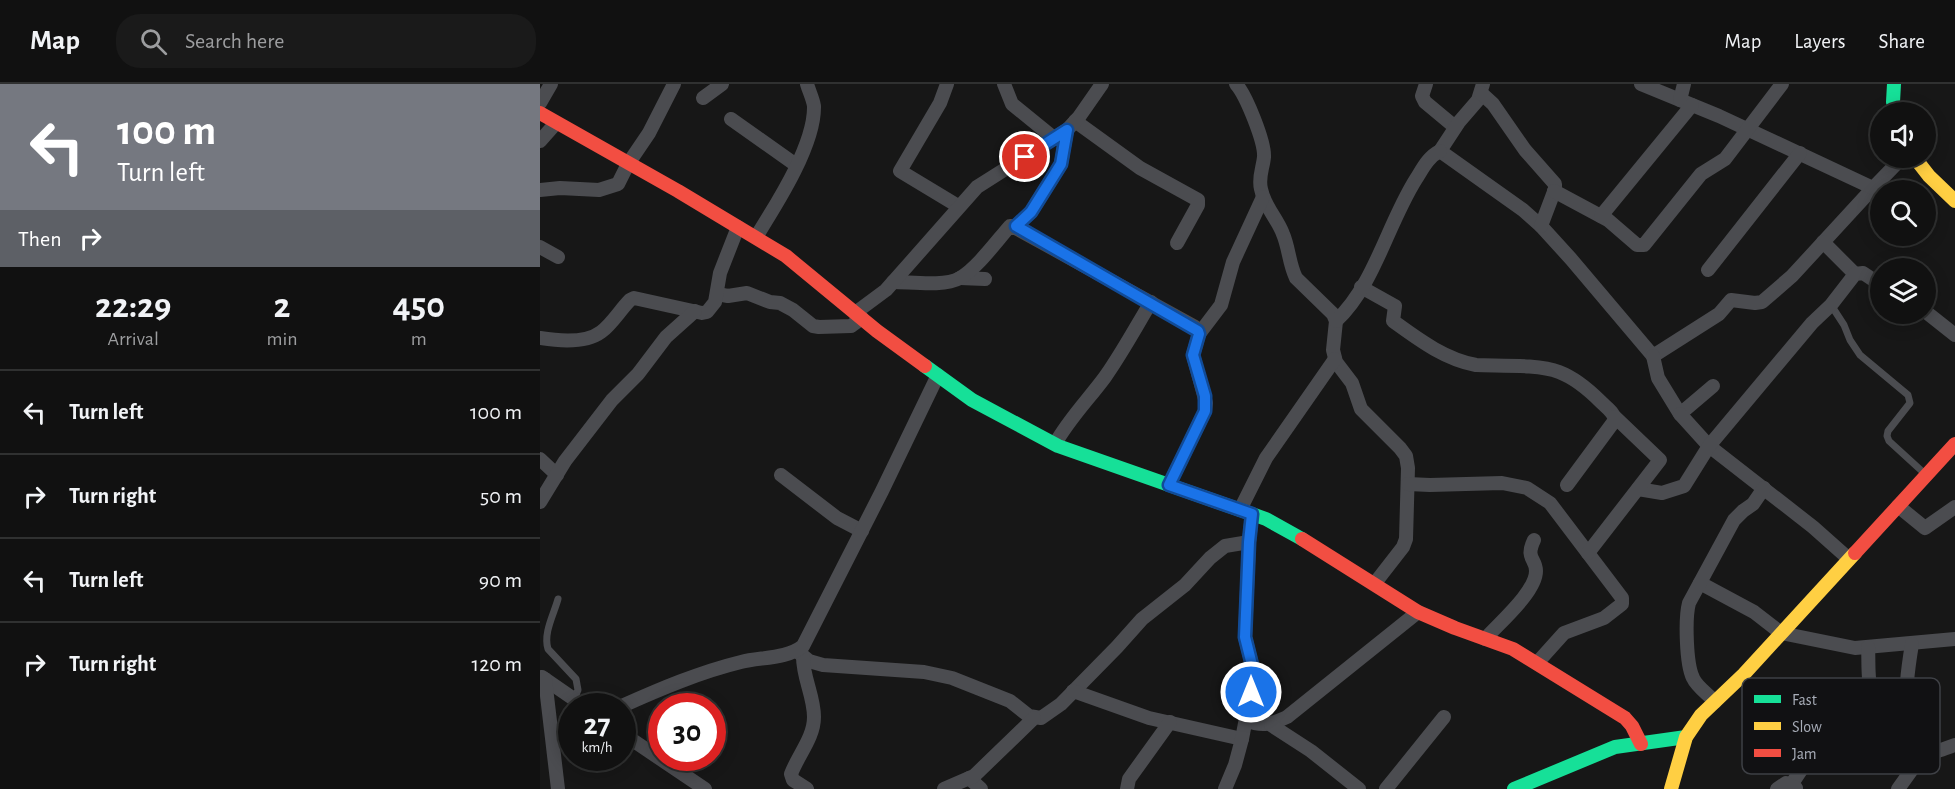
<!DOCTYPE html>
<html lang="en">
<head>
<meta charset="utf-8">
<style>
	:root { --surface:#111; --page:#1a1a1a; --text:#f1f3f6; --muted:#9c9d9f; --line:#303131 }
	body { margin:0; font-family:"Alegreya Sans",sans-serif; background:var(--page); color:var(--text); height:100vh; display:flex; flex-direction:column; font-size:22px; white-space:nowrap }
	* { box-sizing:border-box; margin:0 }
	p { font-size:20px; color:var(--muted) }
	.icon { flex:none; width:33px; height:33px; fill:none; stroke:currentColor; stroke-width:2; stroke-linecap:round; stroke-linejoin:round }
	.map { position:relative; flex:1; overflow:hidden }
	.panel { display:flex; flex-direction:column; background:var(--surface); width:540px }
	.panel>* { flex:none }
	.top-card { background:#757880; color:#fff; overflow:hidden }
	.controls { position:absolute; left:1330px; top:18px; display:grid; gap:12px }
	.controls a { display:grid; place-items:center; width:66px; height:66px; border-radius:50%; background:var(--surface); box-shadow:0 3px 15px #0003,0 0 0 2px var(--line); font-size:30px }
	.speed { position:absolute; left:18px; top:609px; display:flex; gap:12px; font-size:30px; font-weight:700; text-align:center }
	.speed>* { display:grid; place-content:center; width:78px; height:78px; border-radius:50%; background:var(--surface); box-shadow:0 3px 15px #0003,0 0 0 2px var(--line); line-height:1 }
	.speed small { font-size:15px; font-weight:400 }
	.speed .limit { border:9px solid #d22; background:#fff; color:#111 }
	.pin { position:absolute; display:grid; place-items:center; width:51px; height:51px; color:#fff; margin:-26px; border:3px solid #fff; border-radius:50%; box-shadow:0 2px 6px #0007 }
	.me { position:absolute; width:66px; margin:-33px; rotate:0deg; stroke-linejoin:round; filter:drop-shadow(0 0 4px #0008) }
	.turn { display:flex; align-items:center; gap:21px; height:126px; padding:0 18px; font-size:27px }
	.turn .icon { width:78px; height:78px; stroke-width:2.5 }
	.turn b { display:block; font-size:42px; line-height:51px }
	.then { display:flex; align-items:center; height:57px; padding:0 18px; background:#0003; gap:12px; font-size:22px }
	.eta { display:flex; justify-content:space-evenly; align-items:center; height:102px; text-align:center }
	.eta b { font-size:36px; font-weight:600; line-height:42px }
	ul { padding:0; list-style:none }
	li { display:flex; align-items:center; gap:18px; height:84px; padding:0 18px; border-top:2px solid var(--line) }
	li div { flex:1 }
	li b { display:block; font-size:22px }
	li em { font-style:normal }
	header { display:flex; align-items:center; gap:36px; box-sizing:border-box; height:84px; padding:0 30px; background:var(--surface); border-bottom:2px solid var(--line) }
	header strong { font-size:28px }
	nav { display:flex; gap:33px; margin-inline-start:auto; font-size:21px }
	.search { width:420px; height:54px; background:var(--page); display:flex; align-items:center; gap:15px; box-sizing:border-box; padding:0 21px; border-radius:24px; color:var(--muted); font-size:22px }
	main { display:flex; flex:1; min-height:0 }
	.map>svg:first-child { display:block }
	.lines { fill:none; stroke-linecap:round; stroke-linejoin:round }
	.lane { stroke:#4b4c50; stroke-width:7 }
	.street { stroke:#4b4c50; stroke-width:14 }
	.fast { stroke:#16e098; stroke-width:14 }
	.slow { stroke:#ffcf43; stroke-width:14 }
	.jam { stroke:#f24e42; stroke-width:14 }
	.route-casing { stroke:#114b97; stroke-width:15 }
	.route { stroke:#1a73e8; stroke-width:10 }
	.key { fill:#111113; stroke:#3e4045; stroke-width:1.5 }
	.key-label { font-size:16px; fill:#a8adb8 }
</style>
</head>
<body>
<header>
<strong>Map</strong>
<div class="search"><svg class="icon" aria-label="search" viewBox="0 0 24 24"><circle cx="10" cy="10" r="6"/><path d="M15 15l6 6"/></svg>Search here</div>
<nav><a>Map</a><a>Layers</a><a>Share</a></nav>
</header>
<main>
<section class="panel">
<div class="top-card">
<div class="turn"><svg class="icon" aria-label="left" viewBox="0 0 24 24"><path d="M17 20v-9H6M10 6l-5 5 5 5"/></svg><div><b>100 m</b>Turn left</div></div>
<div class="then">Then<svg class="icon" aria-label="right" viewBox="0 0 24 24"><path d="M7 20v-9h11M14 6l5 5-5 5"/></svg></div>
</div>
<div class="eta">
<div><b>22:29</b><p>Arrival</p></div>
<div><b>2</b><p>min</p></div>
<div><b>450</b><p>m</p></div>
</div>
<ul>
<li><svg class="icon" aria-label="left" viewBox="0 0 24 24"><path d="M17 20v-9H6M10 6l-5 5 5 5"/></svg><div><b>Turn left</b></div><em>100 m</em></li>
<li><svg class="icon" aria-label="right" viewBox="0 0 24 24"><path d="M7 20v-9h11M14 6l5 5-5 5"/></svg><div><b>Turn right</b></div><em>50 m</em></li>
<li><svg class="icon" aria-label="left" viewBox="0 0 24 24"><path d="M17 20v-9H6M10 6l-5 5 5 5"/></svg><div><b>Turn left</b></div><em>90 m</em></li>
<li><svg class="icon" aria-label="right" viewBox="0 0 24 24"><path d="M7 20v-9h11M14 6l5 5-5 5"/></svg><div><b>Turn right</b></div><em>120 m</em></li>
</ul>
</section>
<div class="map">
<svg width="1415" height="705" viewBox="0 0 1415 705">
	<rect width="100%" height="100%" fill="#171717"/>
	<g class="lines">
		<g class="lane">
			<path d="M1291 221 1304 241 1310 256 1320 271 1368 311 1370 319 1348 347 1347 352 1349 357 1384 389"/>
			<path d="M18 515C14 530 3 549 8 565L36 595 38 606 34 615"/>
		</g>
		<g class="street">
			<path d="M407 0 400 19 360 87 418 122"/>
			<path d="M464 0 472 20 515 55"/>
			<path d="M696 0C706 11 725 58 724 73 723 84 718 93 721 105 724 122 737 134 743 150 749 164 749 180 756 194L793 230 796 237 793 266 796 278 812 299 821 325 860 364 866 372 868 384 866 455 863 463 835 499"/>
			<path d="M886 0 882 12 885 18 915 43"/>
			<path d="M943 0 938 16 919 38 900 67 983 126 1001 142 1031 175 1113 272 1179 230 1191 216 1215 219 1222 218 1252 192 1333 104"/>
			<path d="M1101 0 1179 32 1333 104 1362 74"/>
			<path d="M941 9 953 20 985 66 1015 100V105L1001 142"/>
			<path d="M163 14 182 0"/>
			<path d="M1140 16 1144 0"/>
			<path d="M0 19 11 0"/>
			<path d="M191 35 256 81"/>
			<path d="M535 37 600 84 658 116V121L637 159"/>
			<path d="M0 57 16 39"/>
			<path d="M0 106 20 104 59 106 78 100 88 80 109 49 134 0"/>
			<path d="M1014 107 1068 136 1097 161H1104L1161 90 1185 75 1242 0"/>
			<path d="M1061 132 1152 21"/>
			<path d="M476 142 491 128 521 80 527 46"/>
			<path d="M216 153C236 121 275 61 274 22 273 15 269 7 267 0"/>
			<path d="M1283 158 1315 190"/>
			<path d="M0 163 18 173"/>
			<path d="M1168 186 1260 69"/>
			<path d="M420 194 445 195"/>
			<path d="M353 198C371 198 404 203 420 194 437 184 456 158 470 142H472L655 243 659 250 653 271 666 319 665 327 629 401"/>
			<path d="M821 203 855 222 853 237C878 255 904 275 936 281 959 282 999 280 1019 288 1035 294 1049 306 1061 318 1066 323 1074 328 1075 336L1027 401"/>
			<path d="M177 210 188 212 207 209 230 218 240 219 253 226 273 242 279 243 311 242 322 234"/>
			<path d="M1386 228 1415 251"/>
			<path d="M315 229 346 206 437 103 527 46 539 33 562 0"/>
			<path d="M796 237C835 200 847 141 876 95 883 84 888 73 900 67"/>
			<path d="M659 250 681 221 693 178 723 113"/>
			<path d="M0 254C18 257 45 260 61 248 72 240 80 226 90 216L94 214 162 229 167 228 175 218 180 189 198 143"/>
			<path d="M1113 272 1118 294 1140 330 1173 302"/>
			<path d="M1140 330 1169 362 1273 443 1309 475"/>
			<path d="M515 360C529 335 548 316 565 293 582 269 596 243 611 218"/>
			<path d="M0 375 17 391"/>
			<path d="M241 391 297 434 322 447"/>
			<path d="M868 400 890 401 962 399 987 404 1010 419 1082 514V520L1064 534 1024 549 997 579"/>
			<path d="M1098 405 1122 409 1144 402 1169 362 1272 239 1291 221 1315 190 1323 189 1341 201"/>
			<path d="M0 418 25 377 72 316 98 290 126 253 155 227"/>
			<path d="M1358 422 1385 444 1415 423"/>
			<path d="M700 426 726 374 795 275"/>
			<path d="M1048 469 1120 376 1075 333"/>
			<path d="M1160 499 1214 528 1241 549 1315 564 1415 555"/>
			<path d="M945 555C959 539 996 508 996 487 996 474 985 475 994 456"/>
			<path d="M1328 563C1329 578 1327 597 1332 610 1335 620 1378 664 1388 667 1395 670 1408 663 1415 661"/>
			<path d="M257 567 269 577 283 581 384 588 412 594 470 617 489 632 501 634 521 620 577 563 602 535 645 501 670 474 685 462 709 458"/>
			<path d="M263 573C263 594 274 612 274 633 274 654 258 671 251 690L253 696 267 705"/>
			<path d="M2 593 44 622"/>
			<path d="M5 595 18 705"/>
			<path d="M533 607 609 634 702 655"/>
			<path d="M1243 607 1292 640"/>
			<path d="M1175 618C1168 610 1157 603 1153 594 1146 580 1145 534 1149 519L1194 436 1203 427 1213 420 1224 404"/>
			<path d="M82 622C120 605 160 588 201 578 220 573 247 575 263 562L342 407 398 291"/>
			<path d="M706 636C722 643 732 640 747 633L878 528"/>
			<path d="M731 641 771 667 819 705"/>
			<path d="M82 649 165 705"/>
			<path d="M1365 649C1380 629 1367 618 1367 598 1368 585 1370 572 1372 560"/>
			<path d="M429 694 441 705"/>
			<path d="M1251 701 1291 641 1315 625 1331 607"/>
			<path d="M404 705 434 692 494 634"/>
			<path d="M587 705 589 695 630 638"/>
			<path d="M685 705 695 681 702 655 711 608 713 585 705 553 709 458 712 430"/>
			<path d="M846 705 904 633"/>
			<path d="M1237 705 1246 699 1256 704"/>
			<path d="M1358 705 1386 666"/>
		</g>
		<g class="fast">
			<path d="M1354 0 1353 18 1357 28"/>
			<path d="M385 282 432 316 518 362 726 435 762 455"/>
			<path d="M974 705 1075 663 1146 653"/>
		</g>
		<g class="slow">
			<path d="M1375 74 1389 92 1415 117"/>
			<path d="M1131 705 1146 653 1161 631 1204 590 1315 469"/>
		</g>
		<g class="jam">
			<path d="M0 29 138 107 246 172 337 247 385 282"/>
			<path d="M762 455 878 528 915 544 973 565 1085 634 1092 642 1101 660"/>
			<path d="M1315 469 1415 360"/>
		</g>
	</g>
	<g class="lines">
		<g class="route-casing">
			<path id="route" d="M485 73 527 46 521 80 491 128 476 142 658 247 659 250 653 271 665 312V327L629 401 712 430 709 458 705 553 713 585 711 608"/>
		</g>
		<use href="#route" class="route"/>
	</g>
	<rect x="1202" y="594" width="198" height="96" rx="9" class="key"/>
	<rect x="1214" y="611" width="27" height="8" fill="#16e098"/>
	<rect x="1214" y="638" width="27" height="8" fill="#ffcf43"/>
	<rect x="1214" y="665" width="27" height="8" fill="#f24e42"/>
	<g class="key-label">
		<text x="1252" y="621">Fast</text>
		<text x="1252" y="648">Slow</text>
		<text x="1252" y="675">Jam</text>
	</g>
</svg>
<div class="controls">
<a><svg class="icon" aria-label="sound" viewBox="0 0 24 24"><path d="M4 9h4l5-4v14l-5-4H4zM17 9q2 3 0 6"/></svg></a>
<a><svg class="icon" aria-label="search" viewBox="0 0 24 24"><circle cx="10" cy="10" r="6"/><path d="M15 15l6 6"/></svg></a>
<a><svg class="icon" aria-label="layers" viewBox="0 0 24 24"><path d="M12 4l9 5-9 5-9-5zM3 14l9 5 9-5"/></svg></a>
</div>
<div class="speed"><div>27<small>km/h</small></div><div class="limit">30</div></div>
<div class="pin" style="left:485px;top:73px;background:#d93025"><svg class="icon" aria-label="arrive" viewBox="0 0 24 24"><path d="M6 21V4h12l-3 4 3 4H6"/></svg></div>
<svg class="me" style="left:711px;top:608px" viewBox="-20 -20 40 40"><circle r="17" fill="#1a73e8" stroke="#fff" stroke-width="3"/><path d="M0-11L8 9 0 5-8 9z" fill="#fff"/></svg>
</div>
</main>
</body>
</html>
